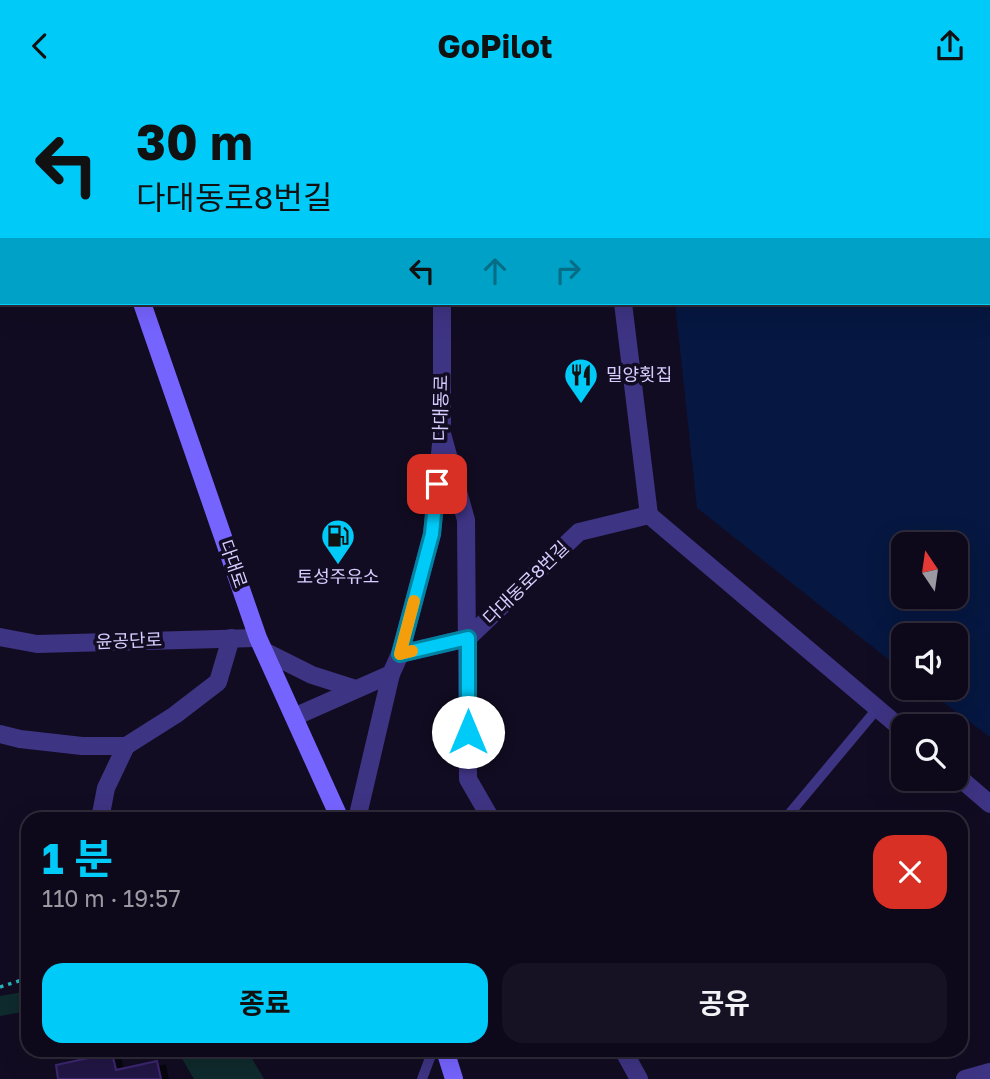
<!DOCTYPE html>
<html lang="ko">
<head>
<meta charset="utf-8">
<style>
	:root { --surface:#0e091a; --page:#171223; --text:#f1f3f6; --muted:#9b9aa2; --line:#2e2a39; --accent:#00caf8 }
	body { margin:0; font-family:"Golos Text","Noto Sans KR",sans-serif; background:var(--page); color:var(--text); height:100vh; display:flex; flex-direction:column; font-size:26px; white-space:nowrap }
	* { box-sizing:border-box; margin:0 }
	p { font-size:23px; color:var(--muted) }
	.icon { flex:none; width:38px; height:38px; fill:none; stroke:currentColor; stroke-width:2; stroke-linecap:round; stroke-linejoin:round }
	.map { position:relative; flex:1; overflow:hidden }
	.drawer { position:absolute; left:21px; top:721px; width:947px; height:245px; display:flex; flex-direction:column; background:var(--surface); border-radius:21px; box-shadow:0 7px 28px #0002,0 0 0 2px var(--line) }
	.drawer>* { flex:none }
	.hud { position:absolute; left:0px; top:0px; width:990px; height:214px; box-shadow:0 7px 28px #0002,0 0 0 2px var(--line); background:#00caf8; color:#111; overflow:hidden }
	.needle { width:46px; rotate:347deg }
	.tools { position:absolute; left:891px; top:441px; display:grid; gap:14px }
	.tools a { display:grid; place-items:center; width:77px; height:77px; border-radius:14px; background:var(--surface); box-shadow:0 7px 28px #0002,0 0 0 2px var(--line); font-size:35px }
	.pin { position:absolute; display:grid; place-items:center; width:60px; height:60px; color:#fff; margin:-30px; border-radius:14px; box-shadow:0 4px 10px #0006 }
	.me { position:absolute; width:77px; margin:-38px; rotate:0deg; stroke-linejoin:round; filter:drop-shadow(0 0 5px #0008) }
	.turn { display:flex; align-items:center; gap:24px; height:147px; padding:0 21px; font-size:32px }
	.turn .icon { width:91px; height:91px; stroke-width:2.5 }
	.turn b { display:block; font-size:49px; line-height:60px }
	.lanes { display:flex; align-items:center; height:66px; padding:0 21px; background:#0003; justify-content:center; gap:35px; direction:ltr }
	.lanes .off { opacity:.35 }
	.round { display:grid; place-items:center; flex:none; width:74px; height:74px; border-radius:21px; background:var(--page) }
	.overview { display:flex; align-items:center; justify-content:space-between; height:119px; padding:0 21px }
	h1 { font-size:42px; font-weight:700; line-height:52px; color:var(--accent) }
	.primary-button { display:flex; gap:14px; margin-top:auto; padding:14px 21px }
	.primary-button a { flex:1; height:80px; border-radius:21px; background:var(--accent); color:#111; font-size:28px; font-weight:700; line-height:80px; text-align:center }
	.primary-button a+a { background:var(--page); color:var(--text) }
	header { display:flex; justify-content:space-between; align-items:center; height:91px; padding:0 21px; background:var(--accent); color:#111; font-size:32px; font-weight:700 }
	.map>svg:first-child { display:block }
	.green { fill:#0f2b2d }
	.water { fill:#061741; fill-rule:evenodd }
	.building { fill:#241745; stroke:#3d2772; stroke-width:2; filter:url(#shadow) }
	.lines { fill:none; stroke-linecap:round; stroke-linejoin:round }
	.path { stroke:#26b6ba; stroke-width:3.5; stroke-dasharray:3.5 5; stroke-linecap:butt }
	.service { stroke:#3e3484; stroke-width:10 }
	.minor { stroke:#3e3484; stroke-width:18 }
	.tertiary { stroke:#3e3484; stroke-width:18 }
	.secondary { stroke:#7664ff; stroke-width:18 }
	.route-casing { stroke:#0083a1; stroke-width:18 }
	.route { stroke:#00caf8; stroke-width:12 }
	.slow { stroke:#f59e0b; stroke-width:12 }
	.labels { text-anchor:middle; stroke-width:7; stroke-linejoin:round; paint-order:stroke }
	.poi-label { font-size:18px; fill:#d7cdff; stroke:#120c22; text-anchor:start }
	.street-label { font-size:18px; fill:#d7cdff; stroke:#120c22 }
</style>
</head>
<body>
<header><svg class="icon" aria-label="back" viewBox="0 0 24 24"><path d="M15 5l-7 7 7 7"/></svg>GoPilot<svg class="icon" aria-label="share" viewBox="0 0 24 24"><path d="M12 15V3M7 8l5-5 5 5M5 13v7h14v-7"/></svg></header>
<div class="map">
<svg width="990" height="988" viewBox="0 0 990 988">
	<defs>
		<filter id="shadow"><feDropShadow dx="8" dy="4.5" stdDeviation="0" flood-color="#0009"/></filter>
	</defs>
	<rect width="100%" height="100%" fill="#120c22"/>
	<g class="green">
		<path d="M28 900V920L0 925V905Z"/>
		<path d="M177 959H247L264 988H194Z"/>
	</g>
	<path class="water" d="M794 0H990V646L924 597H956V544H903V580L697 417 675 212H989V2ZM903 453H956V506H903Z"/>
	<g class="building">
		<rect x="644" y="0" width="114" height="2"/>
		<path d="M112 962 116 979 157 970 161 988H58L56 974Z"/>
	</g>
	<g class="lines">
		<path class="path" d="M0 896 28 887"/>
		<g class="service">
			<path d="M785 728 877 618"/>
			<path d="M422 988 433 959"/>
		</g>
		<g class="minor">
			<path d="M605 2V0"/>
			<path d="M442 343 466 429 468 688 491 728"/>
			<path d="M649 424 903 639"/>
			<path d="M0 546 37 553 258 547"/>
			<path d="M400 563 468 547 579 441 649 424 623 212"/>
			<path d="M0 643 20 648 82 655H126L175 624 218 591 231 547"/>
			<path d="M956 684 990 713"/>
			<path d="M100 728 106 697 126 655"/>
			<path d="M623 959 639 988"/>
			<path d="M965 988 990 981"/>
		</g>
		<g class="tertiary">
			<path d="M366 0 367 2"/>
			<path d="M264 560 312 584 356 598"/>
			<path d="M294 626 391 583"/>
			<path d="M357 728 391 583 400 563 432 443 442 343V212"/>
		</g>
		<g class="secondary">
			<path d="M99 2V0"/>
			<path d="M142 212 258 547 340 728"/>
			<path d="M445 959 454 988"/>
		</g>
	</g>
	<g class="lines">
		<g class="route-casing">
			<path id="route" d="M437 393 432 443 400 563 468 547V641"/>
		</g>
		<use href="#route" class="route"/>
		<path class="slow" d="M412 560 400 563 414 510"/>
	</g>
	<defs>
		<g id="restaurant-pin" transform="scale(1.75)"><path d="M0 17L-7.5 6A9.5 9.5 0 1 1 7.5 6Z" fill="#00caf8" stroke="#120c22"/><path d="M-5-6h1v4h1v-4h1v4h1v-4h1v5L-1.5 .5V6h-2V.5L-5-1ZM5-6V6H3V1.5H1.5Q1.5-4 5-6Z" fill="#111"/></g>
		<g id="fuel-pin" transform="scale(1.75)"><path d="M0 17L-7.5 6A9.5 9.5 0 1 1 7.5 6Z" fill="#00caf8" stroke="#120c22"/><path d="M-5.5-6h7V0h2V4h1.3V-2.5L3-4.5l.8-.8L6-3V5H2.5V1h-1V6h-7ZM-4.2-4.7v3.2H.2V-4.7Z" fill="#111"/></g>
	</defs>
	<g fill-rule="evenodd">
		<use href="#restaurant-pin" x="581" y="284"/>
		<use href="#fuel-pin" x="338" y="445"/>
	</g>
	<g class="labels">
		<g class="poi-label">
			<text x="606" y="290">밀양횟집</text>
			<text x="338" y="492" text-anchor="middle">토성주유소</text>
		</g>
		<g class="street-label">
			<text transform="translate(441 317) rotate(-89)" y="6">다대동로</text>
			<text transform="translate(233 473) rotate(71)" y="6">다대로</text>
			<text transform="translate(526 492) rotate(-44)" y="6">다대동로8번길</text>
			<text transform="translate(129 550) rotate(-2)" y="6">윤공단로</text>
		</g>
	</g>
</svg>
<div class="tools">
<a><svg class="needle" viewBox="-14 -14 28 28"><path d="M0-13l5 13h-10z" fill="#e53935"/><path d="M0 13l5-13h-10z" fill="#9b9aa2"/></svg></a>
<a><svg class="icon" aria-label="sound" viewBox="0 0 24 24"><path d="M4 9h4l5-4v14l-5-4H4zM17 9q2 3 0 6"/></svg></a>
<a><svg class="icon" aria-label="search" viewBox="0 0 24 24"><circle cx="10" cy="10" r="6"/><path d="M15 15l6 6"/></svg></a>
</div>
<div class="pin" style="left:437px;top:393px;background:#d93025"><svg class="icon" aria-label="arrive" viewBox="0 0 24 24"><path d="M6 21V4h12l-3 4 3 4H6"/></svg></div>
<svg class="me" style="left:468px;top:641px" viewBox="-20 -20 40 40"><circle r="19" fill="#fff"/><path d="M0-13L10 11 0 6-10 11z" fill="#00caf8"/></svg>
<div class="hud">
<div class="turn"><svg class="icon" aria-label="left" viewBox="0 0 24 24"><path d="M17 20v-9H6M10 6l-5 5 5 5"/></svg><div><b>30 m</b>다대동로8번길</div></div>
<div class="lanes"><svg class="icon" aria-label="left" viewBox="0 0 24 24"><path d="M17 20v-9H6M10 6l-5 5 5 5"/></svg><svg class="icon off" aria-label="ahead" viewBox="0 0 24 24"><path d="M12 20V5M6 11l6-6 6 6"/></svg><svg class="icon off" aria-label="right" viewBox="0 0 24 24"><path d="M7 20v-9h11M14 6l5 5-5 5"/></svg></div>
</div>
<section class="drawer">
<div class="overview"><div><h1>1 분</h1><p>110 m · 19:57</p></div><a class="round" style="background:#d93025;color:#fff"><svg class="icon" aria-label="close" viewBox="0 0 24 24"><path d="M6 6l12 12M18 6L6 18"/></svg></a></div>
<div class="primary-button"><a>종료</a><a>공유</a></div>
</section>
</div>
</body>
</html>
